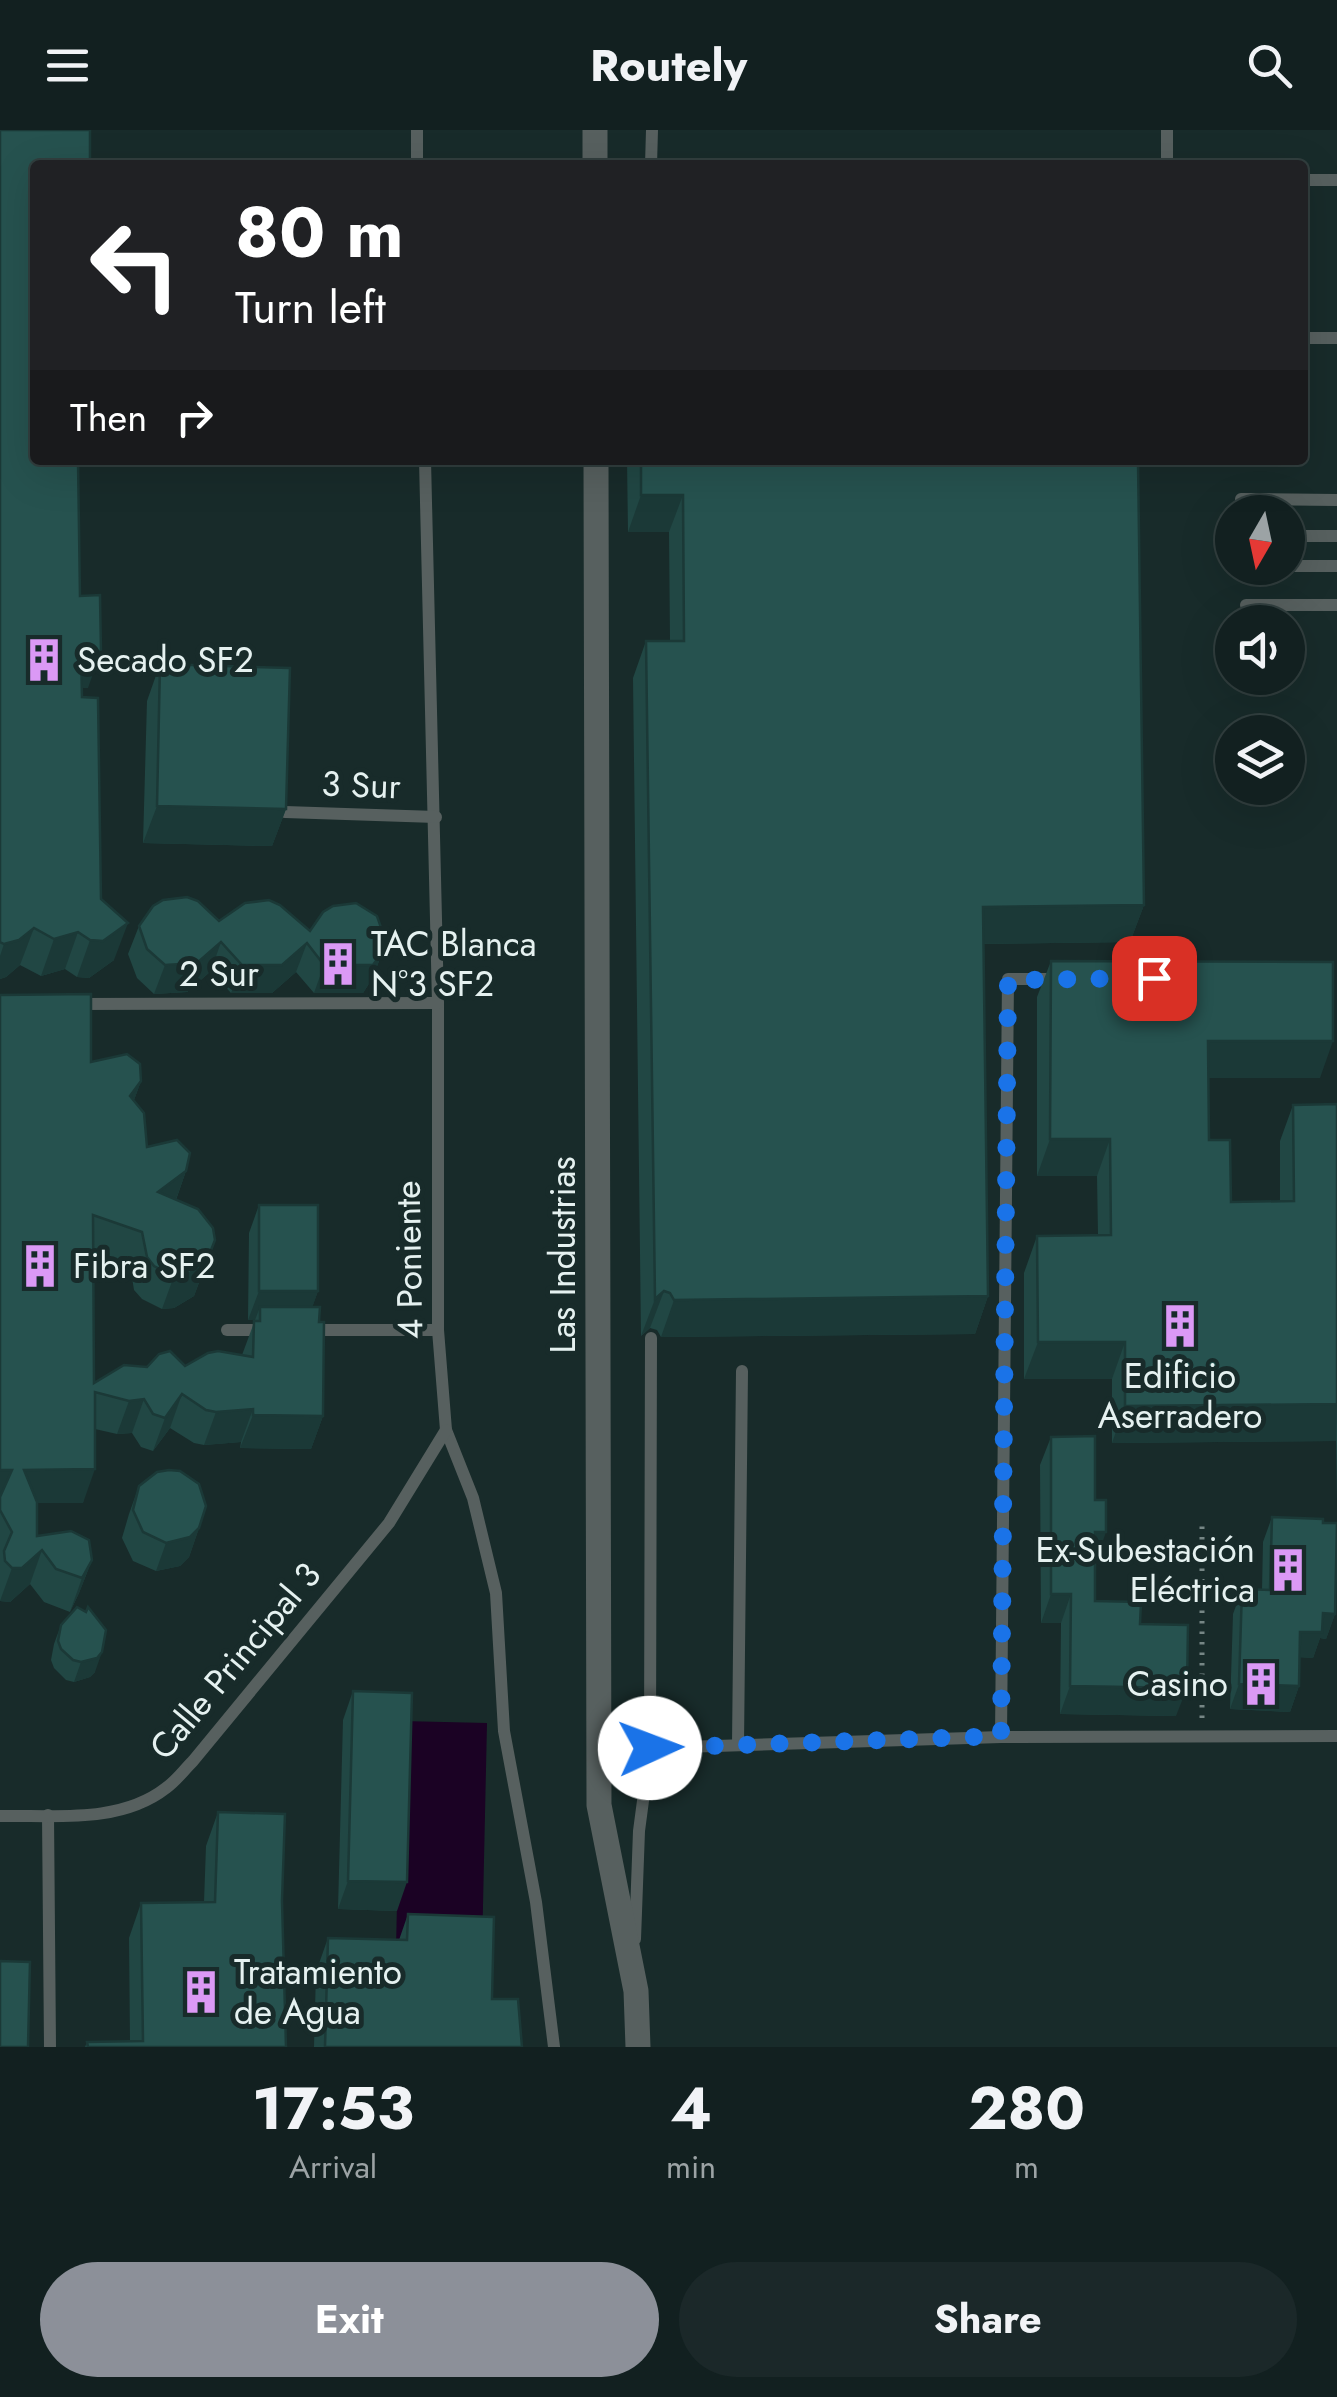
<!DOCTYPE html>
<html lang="en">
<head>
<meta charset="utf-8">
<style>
	:root { --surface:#122020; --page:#1b2829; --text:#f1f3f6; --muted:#9ca3a5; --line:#313e3e; --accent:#8c9099 }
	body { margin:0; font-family:Jost,sans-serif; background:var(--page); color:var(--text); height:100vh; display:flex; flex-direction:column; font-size:38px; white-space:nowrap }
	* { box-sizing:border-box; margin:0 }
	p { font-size:32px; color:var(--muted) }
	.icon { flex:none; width:55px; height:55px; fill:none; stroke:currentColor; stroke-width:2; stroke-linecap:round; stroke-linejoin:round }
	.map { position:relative; height:1917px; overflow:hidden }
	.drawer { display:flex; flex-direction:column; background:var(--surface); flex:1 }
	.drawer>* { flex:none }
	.guide { position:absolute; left:30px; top:30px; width:1278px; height:305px; border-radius:10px; box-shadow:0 10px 40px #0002,0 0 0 2px var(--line); background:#202124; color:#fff; overflow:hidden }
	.needle { width:65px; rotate:189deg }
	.tools { position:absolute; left:1215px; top:365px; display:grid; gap:20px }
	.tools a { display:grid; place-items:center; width:90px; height:90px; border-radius:50%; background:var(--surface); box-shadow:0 10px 40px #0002,0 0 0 2px var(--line); font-size:50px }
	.pin { position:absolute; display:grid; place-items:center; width:85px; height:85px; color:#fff; margin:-42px; border-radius:20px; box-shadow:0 5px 15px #0006 }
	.me { position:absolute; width:110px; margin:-55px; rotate:88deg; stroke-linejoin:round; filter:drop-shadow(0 0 8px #0008) }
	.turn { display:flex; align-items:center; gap:35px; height:210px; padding:0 40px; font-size:45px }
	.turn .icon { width:130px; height:130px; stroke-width:2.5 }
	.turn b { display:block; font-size:70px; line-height:85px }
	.then { display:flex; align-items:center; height:95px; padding:0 40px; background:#0003; gap:20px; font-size:38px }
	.eta { display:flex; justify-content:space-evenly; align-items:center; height:170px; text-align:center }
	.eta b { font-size:60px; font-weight:700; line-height:70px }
	.primary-button { display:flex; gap:20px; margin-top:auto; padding:20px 40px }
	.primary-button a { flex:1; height:115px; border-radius:60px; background:var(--accent); color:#fff; font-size:40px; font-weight:700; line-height:115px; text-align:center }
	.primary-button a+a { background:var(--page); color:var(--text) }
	header { display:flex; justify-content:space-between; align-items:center; height:130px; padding:0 40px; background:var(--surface); font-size:45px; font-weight:700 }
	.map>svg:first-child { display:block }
	.water { fill:#1b0224 }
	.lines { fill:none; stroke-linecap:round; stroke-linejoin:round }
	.path { stroke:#768685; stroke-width:5; stroke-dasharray:2.5 8; stroke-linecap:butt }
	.service { stroke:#57605f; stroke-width:12 }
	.minor { stroke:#57605f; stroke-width:25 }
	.wall { fill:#214744 }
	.shaded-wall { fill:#1b3937 }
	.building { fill:#26524f; stroke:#1b3937; stroke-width:2.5 }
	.route { stroke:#1a73e8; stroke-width:18; stroke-dasharray:0 32.4 }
	.labels { text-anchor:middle; stroke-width:10; stroke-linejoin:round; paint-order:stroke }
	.poi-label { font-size:35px; fill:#e5f1f0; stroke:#182b2a; text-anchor:start }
	.street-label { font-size:35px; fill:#e5f1f0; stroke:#182b2a }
</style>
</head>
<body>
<header><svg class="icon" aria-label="menu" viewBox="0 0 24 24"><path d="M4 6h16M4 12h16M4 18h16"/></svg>Routely<svg class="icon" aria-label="search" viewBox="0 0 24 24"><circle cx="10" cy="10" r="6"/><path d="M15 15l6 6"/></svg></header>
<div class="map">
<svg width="1337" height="1917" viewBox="0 0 1337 1917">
	<rect width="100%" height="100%" fill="#182b2a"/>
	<path class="water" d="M401 1591 487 1593 482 1821 396 1819Z"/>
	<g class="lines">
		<path class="path" d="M1202 1588V1391"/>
		<g class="service">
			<path d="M417 0V35"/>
			<path d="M651 35 652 0"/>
			<path d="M1167 35V0"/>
			<path d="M1302 50H1337"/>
			<path d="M1302 208H1337"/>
			<path d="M425 330 438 873V1200L446 1300 473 1368 496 1463 504 1601 536 1772 554 1917"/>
			<path d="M1241 369 1337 370"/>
			<path d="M1288 406H1337"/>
			<path d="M1288 436H1337"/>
			<path d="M1246 475H1337"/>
			<path d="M285 682 436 687"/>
			<path d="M76 874 438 873"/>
			<path d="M227 1200H265"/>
			<path d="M310 1200H438"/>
			<path d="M1001 1607 1008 849H1058"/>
			<path d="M738 1615 742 1241"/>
			<path d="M650 1618 651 1208"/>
			<path d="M48 1685 50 1917"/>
			<path d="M0 1686C54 1685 120 1694 166 1658 176 1651 184 1640 193 1631L389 1393 446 1300"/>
			<path d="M635 1809 639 1701 650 1618 1001 1607 1337 1606"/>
		</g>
		<g class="minor">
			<path d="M595 0V35"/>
			<path d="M596 330 599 1675 636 1861 638 1917"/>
		</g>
	</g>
	<g class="wall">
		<path d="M0 0 35 35 80 466 88 558H82L101 769 114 830 89 848 77 847 65 839 41 846 20 835 6 847 0 849Z"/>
		<path d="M627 330H1138L1144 775 1130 812 984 814 988 1166 975 1204 661 1207 657 1200 650 1198 641 1206 633 548 646 511H670L669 402H628Z"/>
		<path d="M160 534 286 679 272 716 143 713 147 571Z"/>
		<path d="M219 791 310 801 383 821 372 849 363 863H314L296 842 272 863H231L211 841 187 862 154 864 137 848 128 824 139 796Z"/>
		<path d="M1051 831 1320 948H1208L1209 1010 1231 1072H1280V1011L1293 975 1337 974V1370L1336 1311 1112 1313V1249H1024V1143L1037 1106 1098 1105 1097 1046H1037V867Z"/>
		<path d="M0 865 91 932 141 951 134 970 147 1017 186 1041 176 1070 215 1110 194 1166 174 1178 162 1179 142 1169 134 1160 130 1135 93 1123 94 1253 147 1237 185 1236 242 1225 255 1190H248L249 1103 259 1075 318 1161 312 1177 323 1286 311 1319 240 1318 241 1312 204 1315 194 1313 170 1298 153 1321 141 1317 132 1303 117 1304 95 1299 83 1373H37V1406L92 1430 79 1463 70 1482 44 1472 30 1454 10 1472 0 1471Z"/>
		<path d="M1051 1307 1095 1431V1471L1140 1494 1176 1586 1060 1584 1061 1493H1041L1040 1335Z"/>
		<path d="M139 1356 199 1398 189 1427 180 1436 156 1441 133 1431 122 1408 129 1384Z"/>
		<path d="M1272 1387 1335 1484 1326 1509 1320 1508 1313 1528 1300 1527 1299 1556 1290 1582 1230 1579 1233 1484 1242 1459 1262 1460 1263 1412Z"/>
		<path d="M61 1495 95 1542 90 1547 74 1552 66 1550 54 1538 51 1530 54 1514Z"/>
		<path d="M353 1561 397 1781 338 1779 343 1590Z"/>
		<path d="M218 1682 282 1771 286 1917H85L87 1912 130 1911 129 1808 141 1773 204 1772 206 1716Z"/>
		<path d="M408 1784 492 1869 522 1917H314L316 1842 328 1808 399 1810Z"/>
	</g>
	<g class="shaded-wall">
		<path d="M641 365H683L669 402H628Z"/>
		<path d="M81 521H101L88 558H68Z"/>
		<path d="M157 676 286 679 272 716 143 713Z"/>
		<path d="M1144 775 1130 812 970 814 983 777Z"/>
		<path d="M128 793 114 830 89 848 77 847 90 810Z"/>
		<path d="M34 798 20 835 6 847 0 849V826L4 814Z"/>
		<path d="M78 802 65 839 41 846 54 809Z"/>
		<path d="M221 812 211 841 187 862 154 864 165 835Z"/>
		<path d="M307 813 296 842 272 863H231L242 835Z"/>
		<path d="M383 821 372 849 363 863H314L324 835Z"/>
		<path d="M1208 911H1333L1320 948H1194Z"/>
		<path d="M141 951 129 984 130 966Z"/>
		<path d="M1050 1009H1110L1097 1046H1037Z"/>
		<path d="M186 1041 174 1075 158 1062Z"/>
		<path d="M206 1133 194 1166 174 1178 162 1179 174 1146Z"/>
		<path d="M259 1161H318L308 1190 260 1177 255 1190H248Z"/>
		<path d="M664 1161 650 1198 641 1206 655 1169Z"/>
		<path d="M988 1166 975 1204 661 1207 674 1170Z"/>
		<path d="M1038 1212H1125L1112 1249H1024Z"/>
		<path d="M182 1264 170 1298 153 1321 165 1288Z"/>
		<path d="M144 1269 132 1303 117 1304 129 1271Z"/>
		<path d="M1337 1274 1336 1311 1112 1313 1125 1276Z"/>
		<path d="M253 1279 241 1312 204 1315 216 1282Z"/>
		<path d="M253 1285 323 1286 311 1319 240 1318Z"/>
		<path d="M95 1339 83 1373H12L24 1340Z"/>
		<path d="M0 1340H12L0 1372Z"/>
		<path d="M199 1398 189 1427 180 1436 156 1441 166 1413Z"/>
		<path d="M1095 1402H1106L1096 1431Z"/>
		<path d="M42 1420 30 1454 10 1472 0 1471 12 1438Z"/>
		<path d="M92 1430 79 1463 70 1482 82 1448Z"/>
		<path d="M1051 1464H1071L1061 1493H1041Z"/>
		<path d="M1323 1483 1335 1484 1326 1509 1320 1508 1313 1528 1291 1527 1300 1502Z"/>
		<path d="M102 1522 95 1542 90 1547 74 1552 81 1532Z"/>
		<path d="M1239 1554 1299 1556 1290 1582 1230 1579Z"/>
		<path d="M1070 1556 1187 1558 1176 1586 1060 1584Z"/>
		<path d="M348 1751 407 1752 397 1781 338 1779Z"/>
	</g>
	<g class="building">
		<path d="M0 0H90V35H35V330H78L80 466 100 465 101 521H81L82 567 98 568 101 769 128 793 103 811 90 810 78 802 54 809 34 798 19 810 4 814 0 812Z"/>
		<path d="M641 330H1138L1144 775 983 777 988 1166 674 1170 670 1163 664 1161 655 1169 646 511H684L683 365H641Z"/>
		<path d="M160 534 290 538 286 679 157 676Z"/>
		<path d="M187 767 198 771 219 791 245 773 269 770 280 775 310 801 323 782 333 776 356 773 377 786 385 809 383 821 373 835H324L307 813 282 835H242L221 812 197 833 165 835 147 819 139 796 153 776 163 770Z"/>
		<path d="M1051 831 1333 832V911H1208L1209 1010H1230L1231 1072 1294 1071 1293 975 1337 974V1274L1125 1276V1212H1038L1037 1106 1111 1105 1110 1009H1050Z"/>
		<path d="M91 864V932L127 924 140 934 141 951 130 966 144 983 147 1017 177 1010 190 1023 186 1041 158 1062 198 1079 213 1098 215 1110 206 1133 186 1145 174 1146 154 1136 147 1127 142 1102 93 1085 94 1253 124 1235 147 1237 159 1224 170 1221 185 1236 208 1223 218 1221 253 1227 254 1191H260V1177H320L319 1192H324L323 1286 253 1285V1279L216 1282 206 1280 182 1264 165 1288 153 1284 144 1269 129 1271 95 1262V1339L24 1340 37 1372V1406L71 1401 89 1410 92 1430 82 1448 56 1439 42 1420 22 1438H12L5 1431 4 1421 12 1402 0 1380V1367L12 1340H0V865Z"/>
		<rect x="259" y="1075" width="59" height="86"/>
		<path d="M1095 1306V1370H1106V1402H1095V1471L1141 1472 1140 1494 1188 1495 1187 1558 1070 1556 1071 1464H1051V1307Z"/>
		<path d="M169 1340 180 1341 199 1354 206 1376 199 1398 190 1407 166 1413 143 1402 133 1380 139 1356 157 1342Z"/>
		<path d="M1272 1387 1323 1389V1393H1337L1335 1484 1323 1483 1322 1502H1300L1299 1556 1239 1554 1242 1459 1270 1460Z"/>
		<path d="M77 1477 86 1482 88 1477 106 1500 102 1522 97 1528 81 1532 73 1530 61 1519 58 1511 61 1495Z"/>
		<path d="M353 1561 412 1563 407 1752 348 1751Z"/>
		<path d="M218 1682 285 1684 282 1771 286 1917H88L87 1912 143 1911 141 1773 215 1772Z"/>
		<path d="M408 1784 494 1787 492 1869H518L522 1917H325L328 1808 407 1810Z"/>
		<path d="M0 1831 30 1832 28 1917H0Z"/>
	</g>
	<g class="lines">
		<path class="route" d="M650 1618 1001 1606 1008 850 1154 848"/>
	</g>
	<defs>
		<g id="building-bare" transform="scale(3.45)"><path d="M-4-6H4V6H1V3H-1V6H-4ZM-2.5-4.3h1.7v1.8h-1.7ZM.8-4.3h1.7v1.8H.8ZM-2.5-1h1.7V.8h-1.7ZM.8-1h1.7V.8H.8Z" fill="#db99f5" stroke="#182b2a" stroke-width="2.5" paint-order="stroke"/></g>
	</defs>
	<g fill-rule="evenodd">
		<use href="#building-bare" x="44" y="530"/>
		<use href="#building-bare" x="338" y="834"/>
		<use href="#building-bare" x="40" y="1136"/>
		<use href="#building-bare" x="1180" y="1196"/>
		<use href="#building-bare" x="1288" y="1440"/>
		<use href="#building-bare" x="1261" y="1554"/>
		<use href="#building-bare" x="201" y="1862"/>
	</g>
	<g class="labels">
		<g class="poi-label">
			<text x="77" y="542">Secado SF2</text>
			<text x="371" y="826">TAC Blanca<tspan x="371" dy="40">N°3 SF2</tspan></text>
			<text x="73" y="1148">Fibra SF2</text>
			<text x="1180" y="1258" text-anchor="middle">Edificio<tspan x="1180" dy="40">Aserradero</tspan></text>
			<text x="1255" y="1432" text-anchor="end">Ex-Subestación<tspan x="1255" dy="40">Eléctrica</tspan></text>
			<text x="1228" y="1566" text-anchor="end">Casino</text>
			<text x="234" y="1854">Tratamiento<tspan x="234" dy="40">de Agua</tspan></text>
		</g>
		<g class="street-label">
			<text transform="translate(361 655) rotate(2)" y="12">3 Sur</text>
			<text x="219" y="856">2 Sur</text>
			<text transform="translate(563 1125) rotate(-90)" y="12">Las Industrias</text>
			<text transform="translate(409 1130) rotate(-91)" y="12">4 Poniente</text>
			<text transform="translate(235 1531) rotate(-50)" y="12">Calle Principal 3</text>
		</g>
	</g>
</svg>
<div class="tools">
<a><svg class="needle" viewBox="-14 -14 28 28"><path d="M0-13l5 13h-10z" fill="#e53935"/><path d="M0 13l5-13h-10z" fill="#9ca3a5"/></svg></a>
<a><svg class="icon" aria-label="sound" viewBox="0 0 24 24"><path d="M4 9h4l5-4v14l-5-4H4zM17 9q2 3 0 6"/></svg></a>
<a><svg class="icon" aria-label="layers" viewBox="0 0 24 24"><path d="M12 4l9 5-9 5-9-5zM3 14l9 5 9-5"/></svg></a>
</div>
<div class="pin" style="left:1154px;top:848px;background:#d93025"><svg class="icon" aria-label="arrive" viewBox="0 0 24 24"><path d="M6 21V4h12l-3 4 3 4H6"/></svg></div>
<svg class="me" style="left:650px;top:1618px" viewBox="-20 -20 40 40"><circle r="19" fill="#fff"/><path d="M0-13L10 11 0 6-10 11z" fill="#1a73e8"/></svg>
<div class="guide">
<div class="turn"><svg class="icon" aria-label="left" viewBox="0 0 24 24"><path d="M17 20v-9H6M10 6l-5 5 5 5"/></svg><div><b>80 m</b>Turn left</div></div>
<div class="then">Then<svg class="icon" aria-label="right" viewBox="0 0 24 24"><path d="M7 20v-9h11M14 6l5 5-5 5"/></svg></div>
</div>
</div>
<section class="drawer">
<div class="eta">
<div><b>17:53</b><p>Arrival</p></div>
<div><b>4</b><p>min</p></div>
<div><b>280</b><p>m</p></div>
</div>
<div class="primary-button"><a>Exit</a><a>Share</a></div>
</section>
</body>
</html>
